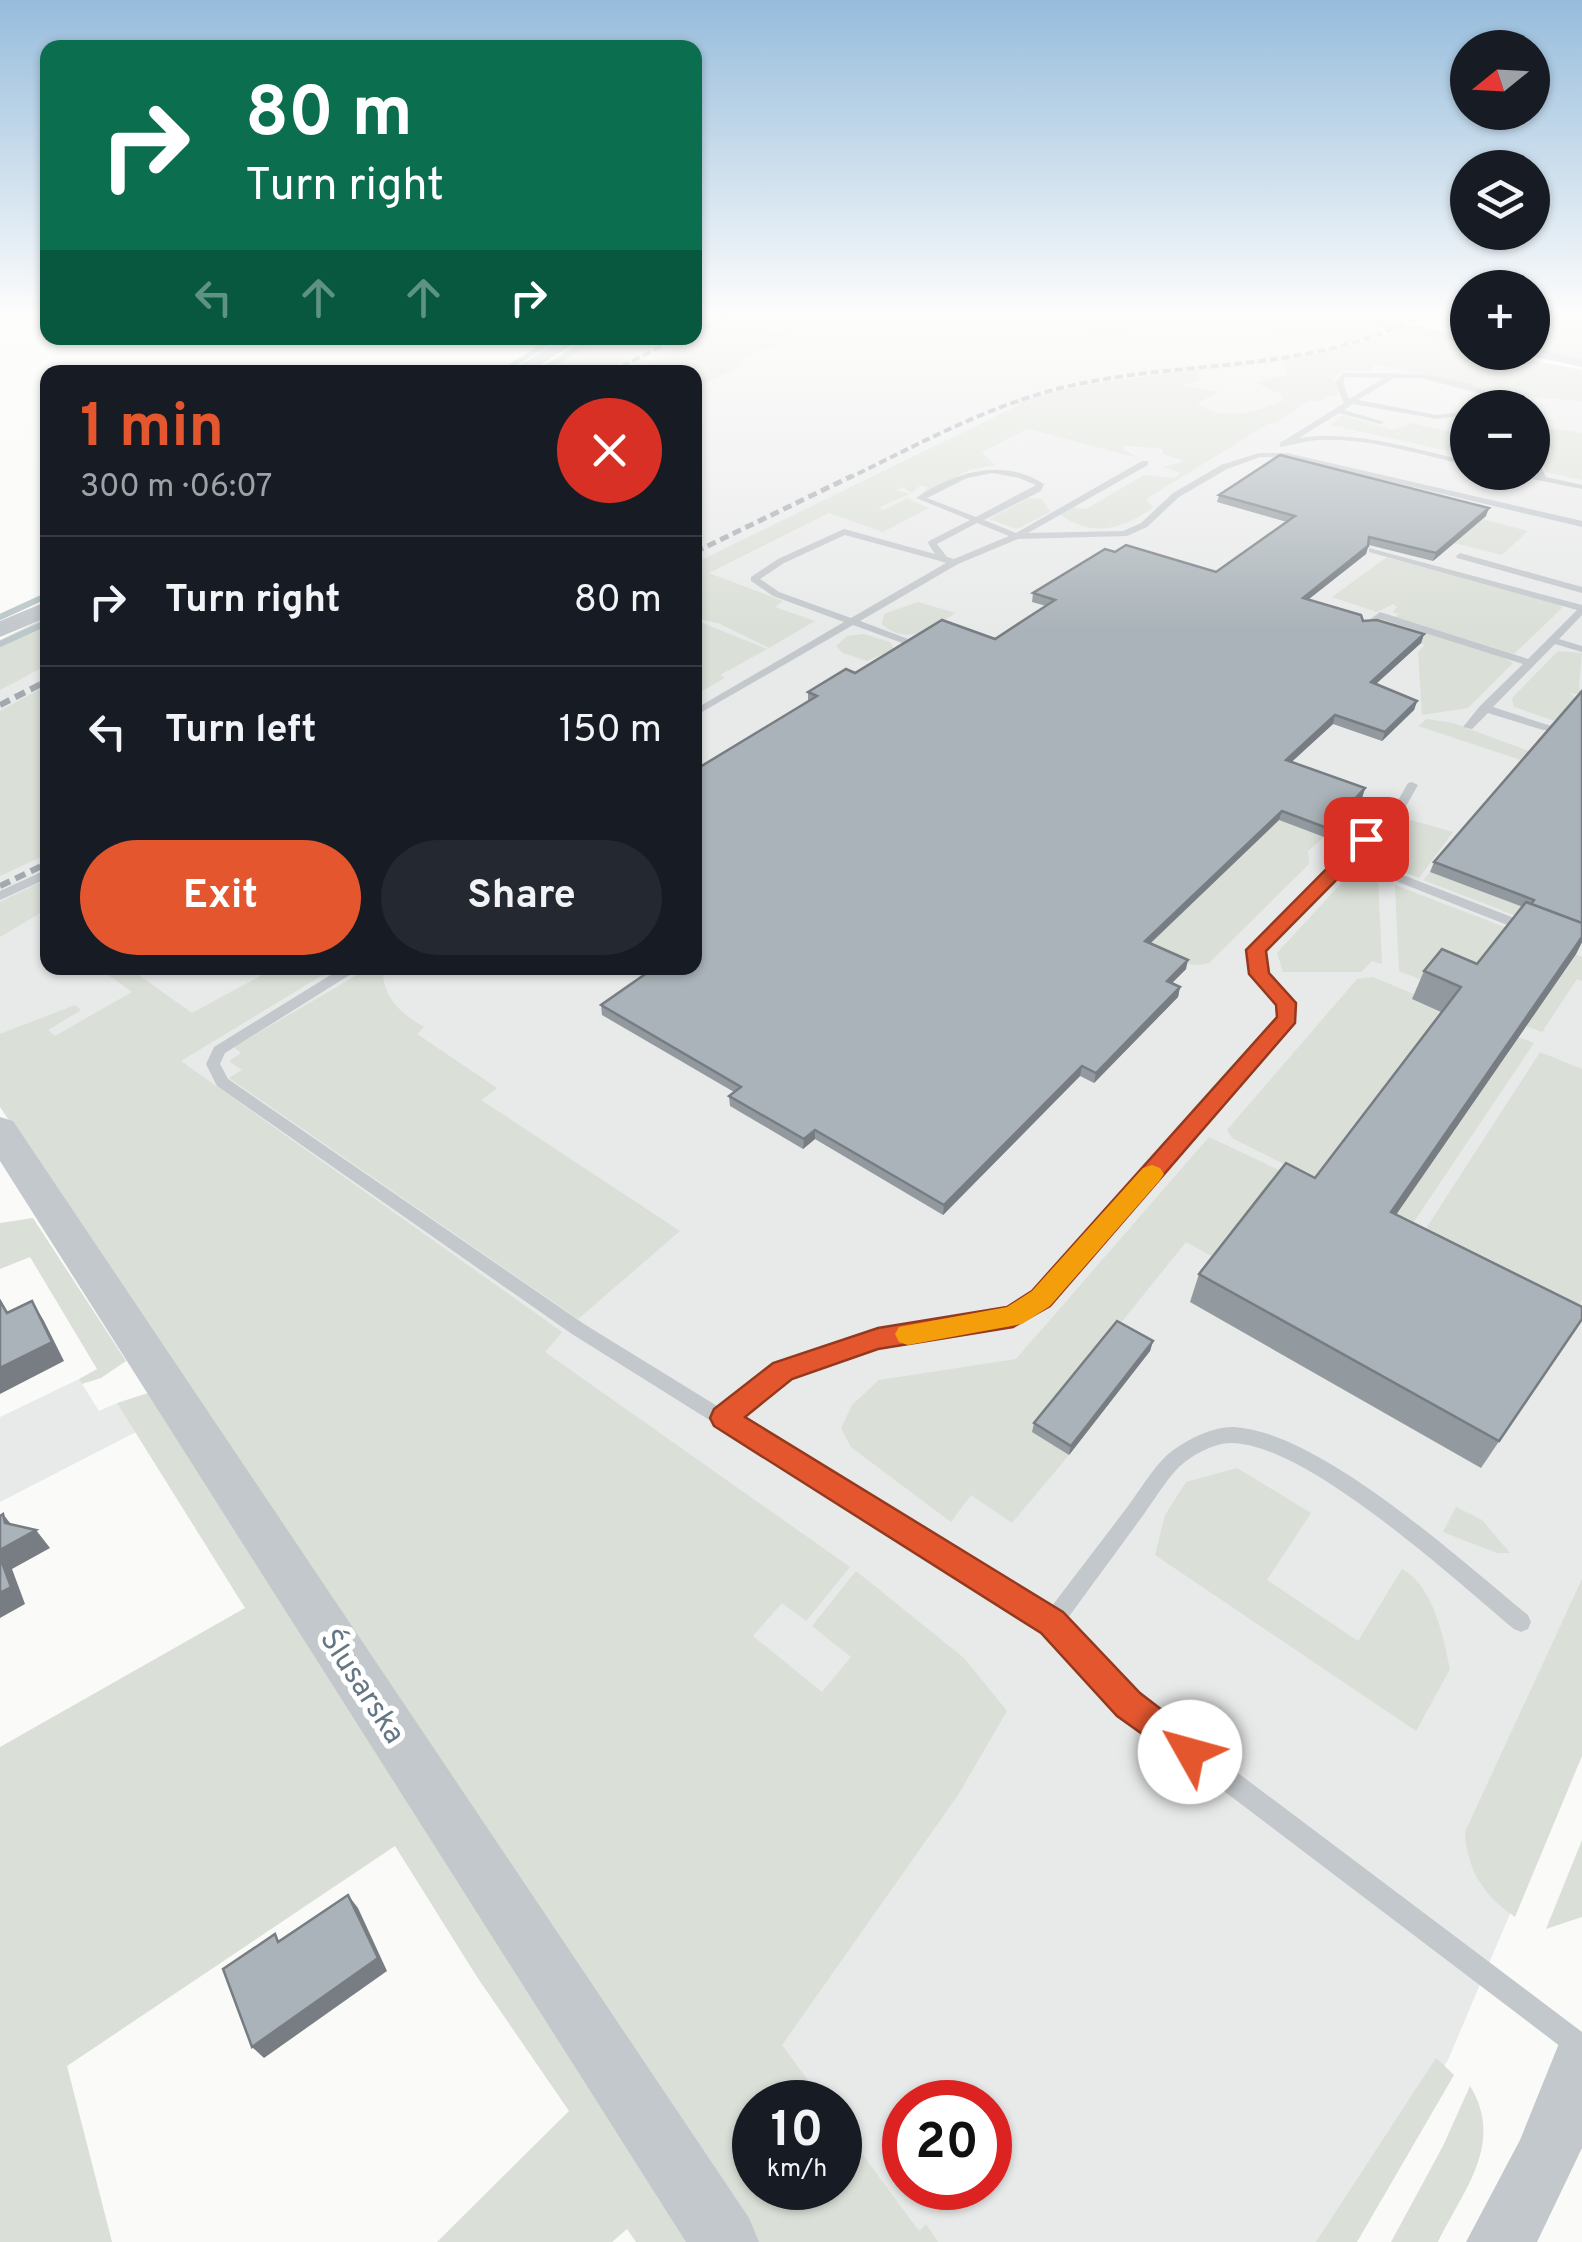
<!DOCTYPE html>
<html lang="en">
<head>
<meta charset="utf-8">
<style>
	:root { --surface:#171b24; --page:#242831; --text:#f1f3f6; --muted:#9ea1a6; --line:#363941; --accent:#e4572e }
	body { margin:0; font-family:Overpass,sans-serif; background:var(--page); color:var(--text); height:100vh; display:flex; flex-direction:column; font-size:38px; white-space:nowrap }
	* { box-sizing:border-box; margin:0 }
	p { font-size:32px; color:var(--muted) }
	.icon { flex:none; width:55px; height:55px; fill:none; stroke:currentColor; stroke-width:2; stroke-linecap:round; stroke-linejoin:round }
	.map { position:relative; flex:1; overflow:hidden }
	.sheet { position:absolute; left:40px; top:365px; width:662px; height:610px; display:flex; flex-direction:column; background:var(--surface); border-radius:20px; box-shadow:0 2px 8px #0004 }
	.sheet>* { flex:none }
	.banner { position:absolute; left:40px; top:40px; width:662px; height:305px; border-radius:20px; box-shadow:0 2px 8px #0004; background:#0b6e4f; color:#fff; overflow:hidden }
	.needle { width:65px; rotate:252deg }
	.fabs { position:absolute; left:1450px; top:30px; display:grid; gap:20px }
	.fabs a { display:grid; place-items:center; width:100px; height:100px; border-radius:50%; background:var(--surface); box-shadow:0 2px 8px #0004; font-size:50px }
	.speed { position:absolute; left:732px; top:2080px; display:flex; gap:20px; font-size:50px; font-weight:700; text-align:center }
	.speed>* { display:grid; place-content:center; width:130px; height:130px; border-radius:50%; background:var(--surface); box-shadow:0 2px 8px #0004; line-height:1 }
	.speed small { font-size:25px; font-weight:400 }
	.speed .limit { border:15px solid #d22; background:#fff; color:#111 }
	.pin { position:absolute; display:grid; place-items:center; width:85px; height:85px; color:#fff; margin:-42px; border-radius:20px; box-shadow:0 5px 15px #0006 }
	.me { position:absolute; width:110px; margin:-55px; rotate:308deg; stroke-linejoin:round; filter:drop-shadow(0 0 8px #0008) }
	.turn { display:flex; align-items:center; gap:35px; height:210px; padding:0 40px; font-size:45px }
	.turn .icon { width:130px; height:130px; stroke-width:2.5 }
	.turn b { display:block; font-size:70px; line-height:85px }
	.lanes { display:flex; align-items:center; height:95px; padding:0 40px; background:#0003; justify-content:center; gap:50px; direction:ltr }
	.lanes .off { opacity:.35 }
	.round { display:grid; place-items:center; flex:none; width:105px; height:105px; border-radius:52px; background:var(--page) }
	.summary { display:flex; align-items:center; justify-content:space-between; height:170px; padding:0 40px }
	h1 { font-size:60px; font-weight:700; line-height:75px; color:var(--accent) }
	.primary-button { display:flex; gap:20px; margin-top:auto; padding:20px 40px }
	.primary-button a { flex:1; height:115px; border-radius:60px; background:var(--accent); color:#fff; font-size:40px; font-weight:700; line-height:115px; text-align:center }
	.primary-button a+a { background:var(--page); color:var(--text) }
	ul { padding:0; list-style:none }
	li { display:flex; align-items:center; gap:30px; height:130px; padding:0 40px; border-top:2px solid var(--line) }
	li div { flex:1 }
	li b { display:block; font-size:38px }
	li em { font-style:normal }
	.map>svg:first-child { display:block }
	.built { fill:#e8e9e9; fill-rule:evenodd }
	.green { fill:#dadfd7; fill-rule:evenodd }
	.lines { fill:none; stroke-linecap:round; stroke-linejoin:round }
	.stream-far1 { stroke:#bbc7cb; stroke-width:5 }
	.stream { stroke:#bbc7cb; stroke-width:6 }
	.service { fill:#c3c8cc; fill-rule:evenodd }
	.minor { fill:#c3c8cc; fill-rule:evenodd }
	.tertiary { fill:#c3c8cc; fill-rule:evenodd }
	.rail-far2 { stroke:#a2aab0; stroke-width:4; stroke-dasharray:8 4; stroke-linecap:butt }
	.rail-far1 { stroke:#a2aab0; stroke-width:5; stroke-dasharray:9 5; stroke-linecap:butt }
	.rail { stroke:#a2aab0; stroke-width:6; stroke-dasharray:11 6; stroke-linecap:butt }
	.wall { fill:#929a9f }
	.shaded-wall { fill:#777d82 }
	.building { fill:#aab3b9; stroke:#777d82; stroke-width:2.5 }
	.route { fill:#e4572e; stroke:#94391e; stroke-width:2.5 }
	.slow { fill:#f59e0b }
	.labels { text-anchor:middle; stroke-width:10; stroke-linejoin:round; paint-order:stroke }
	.near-street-label { font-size:30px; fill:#657683; stroke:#fff }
</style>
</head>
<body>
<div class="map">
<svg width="1582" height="2242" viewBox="0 0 1582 2242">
	<rect width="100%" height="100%" fill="#fafaf8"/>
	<g class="built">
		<path d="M695 316H1351L1371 329 1582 393V1744L1448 2060 1340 2242H812L840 2188V2102H755L0 1073V665L47 641 48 968H695V372H565L633 338H695ZM1468 408H1532V472H1468ZM905 2102H990V2188H905Z"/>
		<path d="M79 1379 99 1411 117 1403 136 1432 0 1502V1417Z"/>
	</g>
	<g class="green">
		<path d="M736 316H830L812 327 786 322 767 332 796 336 778 347 765 348 744 358 735 369 695 388V372H631Z"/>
		<path d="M1088 316 1153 319 1115 335 1066 326Z"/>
		<path d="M1222 316H1327L1317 325 1355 320 1394 328 1345 344 1226 319 1197 328Z"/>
		<path d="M1532 316H1582V359L1533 349Z"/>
		<path d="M1401 329 1467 343 1468 352 1497 353 1582 370V401L1501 394 1380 365 1372 366V372L1343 370 1334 378 1338 396H1329L1320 402 1310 400 1278 422 1268 424 1146 499 1153 508C1121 529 1095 538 1060 515L1071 507 1086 509 1144 475 1173 478 1181 473 1164 467 1184 461 1163 454 1162 449 1125 445 1123 449 1139 458 1028 429 982 452 995 465 969 470 920 495 928 487 921 485 912 493 903 487 896 490 910 494 878 508 884 510 907 498 929 508 883 532 829 513 709 573 783 601 775 607 815 621 769 648 718 623 695 618V563L1019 405 1017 402C1144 363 1280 376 1401 329ZM1284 361 1287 375 1256 383 1282 395V401C1254 413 1223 422 1197 403L1219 392 1182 385 1200 380 1198 371Z"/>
		<path d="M587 338H655L659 343 603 372H532Z"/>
		<path d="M1342 415 1392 430 1409 425 1406 422 1464 435 1454 444 1467 448V455L1330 425Z"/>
		<path d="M1532 425 1582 433V480L1546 472 1533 442Z"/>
		<path d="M1029 498 1042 499 1050 512 1017 529 989 519Z"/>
		<path d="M1482 519 1528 531 1502 555 1454 543Z"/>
		<path d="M1387 557 1560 605 1562 608 1514 654 1395 617 1399 614 1393 612 1397 607 1393 604 1377 612 1332 597Z"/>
		<path d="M918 602 956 613C931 628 908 647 882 624L884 614Z"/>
		<path d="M47 617V665L0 690V640Z"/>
		<path d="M1382 618 1501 656 1513 663 1468 708 1422 715 1418 652 1425 645 1370 627Z"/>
		<path d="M695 620 767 649 720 675 725 678 695 695Z"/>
		<path d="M864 634 890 642 894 649 867 661 843 653 836 646 847 636Z"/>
		<path d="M1558 651 1582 653 1579 686 1582 695 1570 693 1575 698 1555 721 1514 707 1512 698Z"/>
		<path d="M47 685V854L0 876V711Z"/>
		<path d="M1427 719 1453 723 1529 751 1521 760 1418 726Z"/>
		<path d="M1279 820 1324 837 1308 851 1309 864 1209 963C1187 970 1166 956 1146 947Z"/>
		<path d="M1411 820 1453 832 1419 878 1389 866 1388 845Z"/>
		<path d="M1430 872 1582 929V941L1423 880Z"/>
		<path d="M1360 875 1378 878 1382 964 1372 961 1361 972H1283L1277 953 1347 877Z"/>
		<path d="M47 879V909L0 937V902Z"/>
		<path d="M1395 885 1554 946 1462 996 1399 971Z"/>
		<path d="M1575 954 1582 957V981L1577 979 1542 1032 1526 1026Z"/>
		<path d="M99 968H129L192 1013 275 968H334L181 1061 562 1332 545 1352 850 1567 806 1621 782 1603 753 1636 822 1692 851 1657 812 1626 856 1571 964 1658 1007 1711 958 1795 782 2045 824 2102H755V2188H840V2124L919 2231 926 2224 938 2242H758L0 1107V1034L75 1005 81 1010 48 1030 55 1036 132 992Z"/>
		<path d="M369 968H383C382 997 400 1013 424 1027L417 1034 497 1088 481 1100 680 1231 578 1319 229 1078 242 1070 229 1061 241 1053 234 1047Z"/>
		<path d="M1373 977 1416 995 1414 1000 1450 1013 1322 1183 1232 1138 1227 1130 1357 979Z"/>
		<path d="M1518 1037 1534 1043 1411 1226 1394 1217Z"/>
		<path d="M1540 1052 1582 1069V1300L1577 1310 1423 1233Z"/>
		<path d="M1209 1137 1302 1181 1221 1261 1186 1242 1033 1432 1069 1455 1012 1523 971 1495 951 1522 851 1447 841 1428 852 1405 879 1380 1016 1359Z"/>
		<path d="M33 1218 126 1361 101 1378 82 1384 79 1379 97 1369 30 1257 0 1269V1223Z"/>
		<path d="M148 1393 693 2242H636L627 2229 612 2242H437L569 2111 477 1977 395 1846 67 2066 112 2242H0V1747L245 1608 117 1403Z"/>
		<path d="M1237 1468 1311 1513 1267 1580 1358 1641 1402 1569C1434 1587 1443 1636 1450 1669L1416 1731 1155 1555 1165 1515 1186 1482Z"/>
		<path d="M1456 1507 1482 1520 1510 1553H1497L1443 1532Z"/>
		<path d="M1582 1579V1756L1515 1917C1483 1895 1467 1870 1465 1832Z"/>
		<path d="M1582 1840V1917L1546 1929Z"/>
		<path d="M1436 2058 1454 2075 1357 2242H1316Z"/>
		<path d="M1470 2086C1505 2143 1464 2189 1438 2242H1391L1443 2146Z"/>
	</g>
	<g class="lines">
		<g class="stream-far1">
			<path d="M501 372 557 338"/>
			<path d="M540 372 595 338"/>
		</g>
		<g class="stream">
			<path d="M0 617 48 595"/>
			<path d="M0 644 48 622"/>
		</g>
		<g class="service">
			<path d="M1345 316H1358L1384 323 1381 325Z"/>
			<path d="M1343 373C1394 374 1471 368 1509 408H1501L1489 396 1421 378H1394L1358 400 1437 415 1468 411V415L1437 419 1353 404 1344 410 1384 422 1380 424 1339 413 1299 438C1357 430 1412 449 1468 461V465C1419 455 1369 437 1318 440 1305 441 1292 445 1280 447V443L1344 403 1335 383ZM1345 377 1384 378 1349 399 1343 383Z"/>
			<path d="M1465 435H1468V447L1459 441Z"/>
			<path d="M1259 453H1287L1582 521V527L1287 457H1260L1227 469 1179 497 1147 527 1127 536 1018 539 958 564 860 621 911 640V644H905L853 625 695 716V709L844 622 773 596 751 581V577L778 559 844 529 935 554 928 543 929 541 970 520 916 498C955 472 1002 457 1044 484L1041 491 984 520 1016 533 1142 461H1148V465L1028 533 1123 531 1141 523 1173 493 1221 465ZM992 473 1019 478 1036 485 976 517 927 498 967 478ZM977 523 1009 536 954 559 947 557 937 544ZM845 535 940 561 946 563 851 618 779 592 760 579 784 563Z"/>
			<path d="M1532 453 1536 455 1546 477 1582 485V489L1508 474 1525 472 1537 475 1532 465Z"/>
			<path d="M1369 548 1582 605V615L1559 639 1582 646V652L1555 644 1493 707 1551 726V730H1543L1488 713 1472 729 1463 727 1480 706 1523 664 1381 619 1369 628 1361 626 1380 612 1528 659 1577 610 1369 552Z"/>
			<path d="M1460 553 1582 587V593L1457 558 1456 556Z"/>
			<path d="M1412 782 1418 785 1405 808 1356 857 1535 926 1536 929 1535 932H1525L1350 863 1263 951C1261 979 1287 993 1295 1018L1293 1021 1047 1303 1013 1324 879 1346 789 1376 737 1418 1049 1610C1075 1575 1102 1541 1128 1506 1140 1490 1151 1471 1165 1457 1181 1442 1212 1426 1234 1427 1321 1432 1460 1560 1528 1615L1531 1622 1528 1629 1521 1632 1514 1629C1455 1580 1306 1443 1231 1443 1213 1443 1190 1456 1177 1469 1164 1483 1153 1502 1141 1518 1116 1553 1090 1587 1065 1622L1137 1697 1582 2032V2059L1573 2056 1121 1713 1045 1630 572 1334 217 1086 206 1064 214 1047 342 968H357L356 971 225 1053 220 1064 228 1079 584 1324 722 1409 777 1366 879 1332 1009 1311 1035 1293 1281 1017C1273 992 1247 979 1249 950L1396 804 1408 783Z"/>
			<path d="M48 869V878L0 900V891Z"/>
		</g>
		<g class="minor">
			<path d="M1381 319 1468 336V344L1376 326V320Z"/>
			<path d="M1532 348 1582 359V367L1526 355Z"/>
		</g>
		<g class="tertiary">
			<path d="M564 338H583L529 372H509Z"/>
			<path d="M48 601V617L0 637V621Z"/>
			<path d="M0 1117 13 1121 749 2218 759 2242H686L0 1161Z"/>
			<path d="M1582 2032V2148L1537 2242H1466L1520 2140 1560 2041Z"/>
		</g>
		<g class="rail-far2">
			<path d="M695 334 728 316"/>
			<path d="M611 372 677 338"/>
			<path d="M847 479C917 445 989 405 1065 387 1189 358 1303 375 1422 316"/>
		</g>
		<g class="rail-far1">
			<path d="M695 552 852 476"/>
			<path d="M40 684 48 680"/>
		</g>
		<g class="rail">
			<path d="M0 705 45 682"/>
			<path d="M0 886 48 863"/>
		</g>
	</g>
	<g class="wall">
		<path d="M1219 495 1486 516 1433 561 1369 545 1366 554 1309 599 1363 621 1424 634 1421 643 1376 684 1417 701 1414 710 1382 741 1333 724 1291 762 1365 788 1362 798 1324 837 1279 820 1151 943 1186 969 1172 983 1180 987 1178 997 1094 1083 1080 1076 943 1215 815 1139 803 1149 730 1106 729 1096 734 1092 602 1015 601 1005 695 968 808 701V692L855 673 995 639 1046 606 1032 602 1033 593 1115 552 1216 572 1287 522 1217 502Z"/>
		<path d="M1582 691V942L1576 954 1396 1214 1582 1319 1481 1468 1190 1302 1199 1274 1315 1178 1441 1012 1412 999 1424 971 1477 964 1523 907 1430 872 1434 862Z"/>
		<path d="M1153 1341 1150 1351 1069 1455 1032 1432 1034 1423Z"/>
	</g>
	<g class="shaded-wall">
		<path d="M1489 508 1486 516 1433 561 1436 553Z"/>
		<path d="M1368 546 1366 554 1300 606 1303 598Z"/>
		<path d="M1424 634 1421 643 1368 691 1371 682Z"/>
		<path d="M1417 701 1414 710 1382 741 1385 732Z"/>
		<path d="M1335 715 1333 724 1284 769 1286 760Z"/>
		<path d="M1365 788 1362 798 1324 837 1327 828Z"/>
		<path d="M1282 811 1279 820 1143 950 1145 941Z"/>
		<path d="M1582 937V942L1576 954 1378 1241 1391 1212Z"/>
		<path d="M1188 960 1186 969 1164 991 1167 981Z"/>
		<path d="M1180 987 1178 997 1094 1083 1096 1073Z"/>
		<path d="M1082 1066 1080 1076 943 1215 944 1205Z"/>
		<path d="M815 1130V1139L803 1149 804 1139Z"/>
		<path d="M32 1301 44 1321 64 1361 0 1394V1368Z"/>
		<path d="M1153 1341 1150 1351 1069 1455 1071 1446Z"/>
		<path d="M3 1514 17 1532 36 1530 50 1548 12 1569 25 1604 0 1618V1550L5 1523Z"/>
		<path d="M348 1895 358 1908 387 1971 264 2058 252 2047Z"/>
	</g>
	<g class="building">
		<path d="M1280 455 1489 508 1436 553 1369 537 1368 546 1303 598 1361 615 1363 621 1377 620 1424 634 1371 682 1417 701 1385 732 1335 715 1286 760 1365 788 1327 828 1282 811 1145 941 1188 960 1167 981 1180 987 1096 1073 1082 1066 944 1205 815 1130 804 1139 729 1096 741 1087 601 1005 654 968H695V770L817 696 808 692 846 669 855 673 942 620 995 639 1055 600 1033 593 1105 549 1115 552 1126 545 1216 572 1295 516 1219 495Z"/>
		<path d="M1582 691V923L1531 904 1534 900 1434 862Z"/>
		<path d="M1526 902 1582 923V937L1391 1212 1582 1307V1319L1499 1441 1199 1274 1286 1163 1315 1178 1461 987 1424 971 1442 949 1477 964Z"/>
		<path d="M0 1301 7 1313 32 1301 52 1342 0 1368Z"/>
		<path d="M1117 1321 1153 1341 1071 1446 1034 1423Z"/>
		<path d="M3 1514 5 1523 36 1530 0 1550V1516Z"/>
		<path d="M0 1557 11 1587 0 1593Z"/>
		<path d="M348 1895 378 1958 252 2047 223 1969 275 1934 278 1942Z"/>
	</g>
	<linearGradient id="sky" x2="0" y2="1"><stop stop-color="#96bcdc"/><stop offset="0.5" stop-color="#fdfdfc"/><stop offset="1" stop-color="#fdfdfc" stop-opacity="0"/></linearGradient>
	<rect width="1582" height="630" fill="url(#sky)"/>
	<path class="route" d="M1366 833 1376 839 1373 843 1266 951 1269 973 1296 1003 1295 1023 1050 1306 1013 1327 878 1349 792 1379 745 1417 1063 1612 1140 1693 1201 1740 1206 1752 1201 1763 1190 1768 1117 1716 1041 1633 714 1426 710 1418 714 1409 773 1363 878 1328 1007 1307 1032 1291 1277 1017 1276 1005 1249 974 1246 950 1360 835Z"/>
	<path class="slow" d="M1152 1165 1160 1168 1164 1174 1160 1180 1050 1306 1022 1324 908 1345 899 1342 895 1334 899 1327 1007 1307 1032 1291 1143 1168Z"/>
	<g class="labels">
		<g class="near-street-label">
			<text transform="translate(363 1686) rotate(57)" y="10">Ślusarska</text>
		</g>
	</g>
</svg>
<div class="fabs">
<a><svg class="needle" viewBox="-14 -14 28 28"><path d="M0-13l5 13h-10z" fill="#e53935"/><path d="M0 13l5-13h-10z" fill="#9ea1a6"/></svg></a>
<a><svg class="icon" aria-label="layers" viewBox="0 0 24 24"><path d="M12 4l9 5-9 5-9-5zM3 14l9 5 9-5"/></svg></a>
<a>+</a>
<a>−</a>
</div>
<div class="speed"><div>10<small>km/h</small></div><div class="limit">20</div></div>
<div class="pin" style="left:1366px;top:839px;background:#d93025"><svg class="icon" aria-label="arrive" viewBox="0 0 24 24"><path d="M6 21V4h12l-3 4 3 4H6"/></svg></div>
<svg class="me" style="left:1190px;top:1752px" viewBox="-20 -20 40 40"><circle r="19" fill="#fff"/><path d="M0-13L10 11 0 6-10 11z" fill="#e4572e"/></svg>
<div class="banner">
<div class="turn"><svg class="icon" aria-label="right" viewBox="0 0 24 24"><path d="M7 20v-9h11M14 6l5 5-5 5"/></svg><div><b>80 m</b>Turn right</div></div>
<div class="lanes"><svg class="icon off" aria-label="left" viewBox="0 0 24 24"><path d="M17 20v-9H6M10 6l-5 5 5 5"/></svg><svg class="icon off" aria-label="ahead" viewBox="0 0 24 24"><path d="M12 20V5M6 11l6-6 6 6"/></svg><svg class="icon off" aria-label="ahead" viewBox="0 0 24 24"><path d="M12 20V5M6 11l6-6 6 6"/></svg><svg class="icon" aria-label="right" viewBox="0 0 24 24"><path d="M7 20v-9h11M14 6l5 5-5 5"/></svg></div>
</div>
<section class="sheet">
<div class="summary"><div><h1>1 min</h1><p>300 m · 06:07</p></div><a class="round" style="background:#d93025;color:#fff"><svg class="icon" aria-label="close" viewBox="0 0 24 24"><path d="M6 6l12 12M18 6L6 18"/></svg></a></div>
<ul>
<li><svg class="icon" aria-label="right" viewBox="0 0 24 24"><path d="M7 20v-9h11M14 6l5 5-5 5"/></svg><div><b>Turn right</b></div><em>80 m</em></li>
<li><svg class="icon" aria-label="left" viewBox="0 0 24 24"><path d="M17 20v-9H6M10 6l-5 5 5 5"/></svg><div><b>Turn left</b></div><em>150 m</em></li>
</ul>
<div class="primary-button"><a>Exit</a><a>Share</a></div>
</section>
</div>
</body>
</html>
